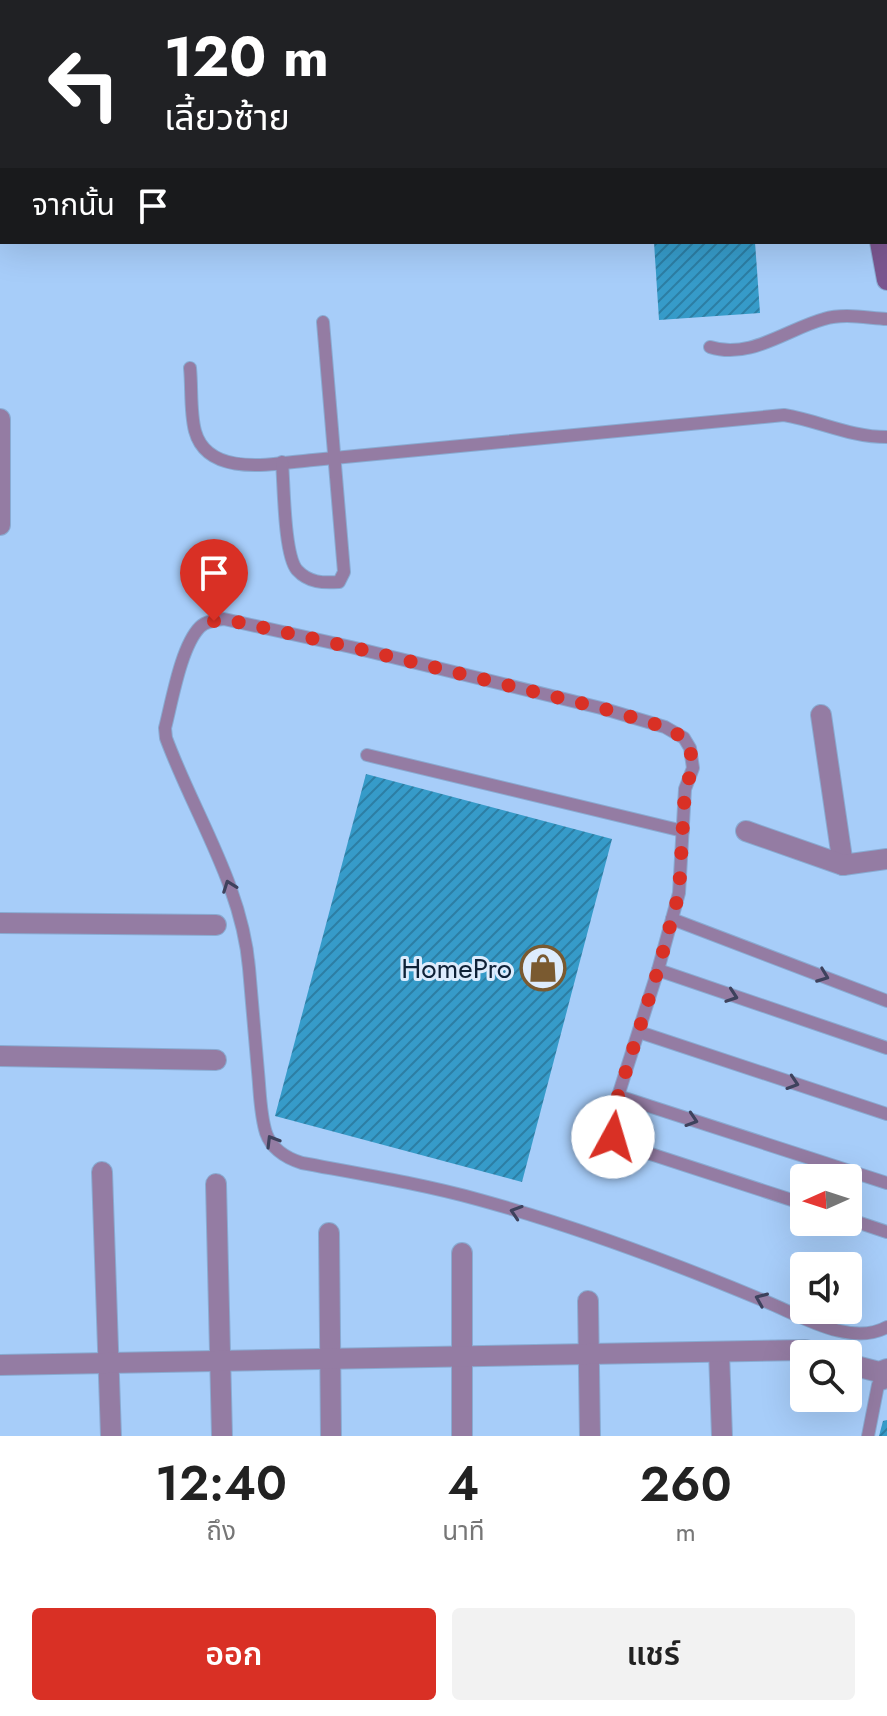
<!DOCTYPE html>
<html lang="th">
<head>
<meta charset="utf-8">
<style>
	:root { --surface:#fff; --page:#f2f2f2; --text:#222; --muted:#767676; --accent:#d93025 }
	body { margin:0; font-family:Jost,"Noto Sans Thai",sans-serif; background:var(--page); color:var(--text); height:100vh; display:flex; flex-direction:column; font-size:30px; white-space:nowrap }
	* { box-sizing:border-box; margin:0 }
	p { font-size:26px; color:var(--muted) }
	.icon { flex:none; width:44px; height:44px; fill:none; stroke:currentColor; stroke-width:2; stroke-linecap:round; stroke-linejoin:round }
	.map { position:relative; height:1436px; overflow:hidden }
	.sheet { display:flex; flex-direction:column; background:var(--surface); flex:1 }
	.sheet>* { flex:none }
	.hud { position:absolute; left:0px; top:0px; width:888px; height:244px; box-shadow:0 8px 32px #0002; background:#202124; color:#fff; overflow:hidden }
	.needle { width:52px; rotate:267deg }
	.buttons { position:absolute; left:790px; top:1164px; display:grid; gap:16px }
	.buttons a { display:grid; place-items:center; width:72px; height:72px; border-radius:8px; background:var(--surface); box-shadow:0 8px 32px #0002; font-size:40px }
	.pin { position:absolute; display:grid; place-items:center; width:68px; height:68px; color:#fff; margin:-82px -34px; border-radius:50% 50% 50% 0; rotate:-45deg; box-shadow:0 0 8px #0007 }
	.pin .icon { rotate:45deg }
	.me { position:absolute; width:88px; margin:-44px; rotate:6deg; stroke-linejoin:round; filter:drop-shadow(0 0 6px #0008) }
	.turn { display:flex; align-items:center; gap:28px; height:168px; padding:0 32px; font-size:36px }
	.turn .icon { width:104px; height:104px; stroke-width:2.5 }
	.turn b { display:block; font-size:56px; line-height:68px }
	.then { display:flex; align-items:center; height:76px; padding:0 32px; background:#0003; gap:16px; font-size:30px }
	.eta { display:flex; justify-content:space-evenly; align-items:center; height:136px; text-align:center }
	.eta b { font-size:48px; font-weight:600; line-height:56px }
	.button { display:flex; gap:16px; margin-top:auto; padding:16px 32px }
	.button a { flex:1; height:92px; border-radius:8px; background:var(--accent); color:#fff; font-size:32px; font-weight:600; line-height:92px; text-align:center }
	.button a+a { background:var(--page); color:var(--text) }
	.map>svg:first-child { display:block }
	.building { fill:url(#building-hatch) }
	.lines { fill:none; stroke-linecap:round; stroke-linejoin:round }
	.lane-casing { stroke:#89abd2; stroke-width:14 }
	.street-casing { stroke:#89abd2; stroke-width:22 }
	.secondary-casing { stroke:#89abd2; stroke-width:22 }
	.highway-casing { stroke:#89abd2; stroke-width:26 }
	.lane { stroke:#947ca3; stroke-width:12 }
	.street { stroke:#947ca3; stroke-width:20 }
	.secondary { stroke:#7a568f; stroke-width:20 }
	.highway { stroke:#561d72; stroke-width:24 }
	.oneway { stroke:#3e425d }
	.route { stroke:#d93025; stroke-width:14; stroke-dasharray:0 25.2 }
	.labels { text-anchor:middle; stroke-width:6; stroke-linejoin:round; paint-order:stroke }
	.poi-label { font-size:28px; fill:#0f2237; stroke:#ddecfd; text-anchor:end }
</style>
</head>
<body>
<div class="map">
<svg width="887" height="1436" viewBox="0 0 887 1436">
	<defs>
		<pattern id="building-hatch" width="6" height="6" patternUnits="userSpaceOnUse" patternTransform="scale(2)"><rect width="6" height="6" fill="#369bc9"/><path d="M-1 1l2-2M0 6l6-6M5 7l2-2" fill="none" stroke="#2c7ea4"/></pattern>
	</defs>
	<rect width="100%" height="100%" fill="#a7cdf9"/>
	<g class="building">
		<path d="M654 242H755L760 313 659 320Z"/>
		<path d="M366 774 612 839 522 1182 275 1116Z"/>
		<path d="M887 1420V1436H879L883 1421Z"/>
	</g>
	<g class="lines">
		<g class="lane-casing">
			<g id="lane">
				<path d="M710 347C750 360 787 329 824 319 844 313 867 318 887 319"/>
				<path d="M190 368C192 388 190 412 195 431 208 479 276 463 313 460L784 415C820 421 850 437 887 437"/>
				<path d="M282 462C284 485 284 555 297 570 309 583 323 583 339 582L344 572 323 322"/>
				<path d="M367 755 683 831"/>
				<path d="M672 919 887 1001"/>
				<path d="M658 970 887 1048"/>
				<path d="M639 1032 887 1114"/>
				<path d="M618 1096 887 1183"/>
				<path d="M804 1204 617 1143 612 1128 618 1096 658 970 679 893 685 789 693 768 690 748 684 738 665 727 601 708 351 647 224 619C216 620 206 621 200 627 181 646 172 701 165 728L166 738C194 814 242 885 249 968 252 1003 255 1037 258 1072 260 1092 260 1114 266 1133 272 1150 286 1158 302 1163 361 1174 422 1184 480 1200 578 1227 674 1263 767 1302 801 1316 851 1347 887 1327"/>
				<path d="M848 1219 887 1232"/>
				<path d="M868 1436 878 1385 887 1382"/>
			</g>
		</g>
		<g class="street-casing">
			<g id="street">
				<path d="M202 2 203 0"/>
				<path d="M279 2 290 0"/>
				<path d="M0 170 2 167"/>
				<path d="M0 419V525"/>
				<path d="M821 715 843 865"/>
				<path d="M746 831 843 865 887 859"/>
				<path d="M0 923 216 925"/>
				<path d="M0 1056 216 1060"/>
				<path d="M102 1172 111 1436"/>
				<path d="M216 1184 222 1436"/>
				<path d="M329 1233 331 1436"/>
				<path d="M462 1253V1436"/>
				<path d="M588 1301 590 1436"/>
				<path d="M719 1352 722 1436"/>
				<path d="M848 1364 879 1372 887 1369"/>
				<path d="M0 1365 805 1350 823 1354"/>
			</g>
		</g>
		<g class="secondary-casing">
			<g id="secondary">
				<path d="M827 0 828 2"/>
				<path d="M880 242 887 280"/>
			</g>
		</g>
		<g class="highway-casing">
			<g id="highway">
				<path d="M876 0 877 2"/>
				<path d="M886 47 887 52"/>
			</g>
		</g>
		<use href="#lane" class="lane"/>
		<use href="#street" class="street"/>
		<use href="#secondary" class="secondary"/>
		<use href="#highway" class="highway"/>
	</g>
	<defs><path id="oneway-chevron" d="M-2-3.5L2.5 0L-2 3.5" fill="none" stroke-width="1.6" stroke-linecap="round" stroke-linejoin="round" transform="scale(2)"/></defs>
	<g class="oneway">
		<use href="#oneway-chevron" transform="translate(229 886) rotate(-110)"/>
		<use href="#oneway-chevron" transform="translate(823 976) rotate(21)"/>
		<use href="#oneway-chevron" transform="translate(732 996) rotate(19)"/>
		<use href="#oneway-chevron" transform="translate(793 1083) rotate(18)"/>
		<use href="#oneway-chevron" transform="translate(692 1120) rotate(18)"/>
		<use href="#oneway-chevron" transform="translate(272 1141) rotate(-121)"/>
		<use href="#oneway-chevron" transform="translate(516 1212) rotate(-162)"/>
		<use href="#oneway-chevron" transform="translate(761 1299) rotate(-157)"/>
	</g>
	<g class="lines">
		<path class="route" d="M214 621 224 619 351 647 601 708 665 727 684 738 690 748 693 768 685 789 679 893 658 970 618 1096 612 1128 613 1137"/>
	</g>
	<defs>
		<g id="shop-ring" transform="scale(2.3)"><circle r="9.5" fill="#ddecfd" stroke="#7a5a30" stroke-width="1.5"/><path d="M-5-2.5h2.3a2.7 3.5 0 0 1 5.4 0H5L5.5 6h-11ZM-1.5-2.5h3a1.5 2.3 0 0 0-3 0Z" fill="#7a5a30"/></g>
	</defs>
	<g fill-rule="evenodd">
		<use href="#shop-ring" x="543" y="968"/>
	</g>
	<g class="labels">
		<g class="poi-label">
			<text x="512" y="978">HomePro</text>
		</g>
	</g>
</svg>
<div class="buttons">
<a><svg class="needle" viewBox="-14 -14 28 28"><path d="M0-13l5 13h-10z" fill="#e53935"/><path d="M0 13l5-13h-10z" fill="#767676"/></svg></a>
<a><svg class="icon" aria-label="sound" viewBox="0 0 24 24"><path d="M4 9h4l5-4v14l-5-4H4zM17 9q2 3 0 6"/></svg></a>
<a><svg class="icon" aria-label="search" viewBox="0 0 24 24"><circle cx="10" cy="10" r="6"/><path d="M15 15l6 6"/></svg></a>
</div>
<div class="pin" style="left:214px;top:621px;background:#d93025"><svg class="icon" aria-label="arrive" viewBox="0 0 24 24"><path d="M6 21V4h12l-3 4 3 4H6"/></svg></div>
<svg class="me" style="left:613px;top:1137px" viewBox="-20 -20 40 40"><circle r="19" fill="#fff"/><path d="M0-13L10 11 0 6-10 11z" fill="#d93025"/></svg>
<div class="hud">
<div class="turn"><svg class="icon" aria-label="left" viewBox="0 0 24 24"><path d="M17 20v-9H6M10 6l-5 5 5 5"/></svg><div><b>120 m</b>เลี้ยวซ้าย</div></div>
<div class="then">จากนั้น<svg class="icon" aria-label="arrive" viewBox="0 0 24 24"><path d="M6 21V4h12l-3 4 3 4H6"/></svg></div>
</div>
</div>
<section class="sheet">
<div class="eta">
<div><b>12:40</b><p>ถึง</p></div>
<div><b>4</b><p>นาที</p></div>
<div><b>260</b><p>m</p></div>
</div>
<div class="button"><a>ออก</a><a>แชร์</a></div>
</section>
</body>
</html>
